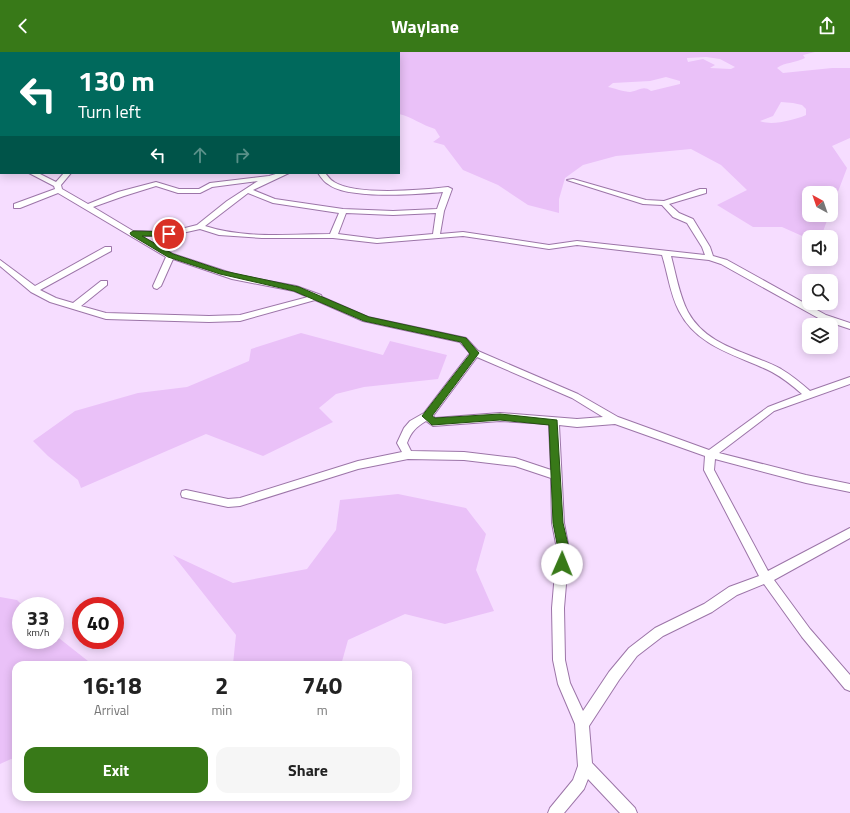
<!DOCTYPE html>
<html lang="en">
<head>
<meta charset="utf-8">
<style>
	:root { --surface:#fff; --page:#f6f6f6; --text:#222; --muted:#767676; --accent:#387918 }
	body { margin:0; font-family:"Titillium Web",sans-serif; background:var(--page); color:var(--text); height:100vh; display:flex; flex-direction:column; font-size:15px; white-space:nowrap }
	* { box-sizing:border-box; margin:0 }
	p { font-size:13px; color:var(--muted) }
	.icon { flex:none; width:22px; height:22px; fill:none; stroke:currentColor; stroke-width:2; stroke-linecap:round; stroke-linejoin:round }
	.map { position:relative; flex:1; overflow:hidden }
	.details { position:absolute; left:12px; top:609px; width:400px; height:140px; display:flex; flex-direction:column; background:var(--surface); border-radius:12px; box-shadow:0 2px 10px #0003 }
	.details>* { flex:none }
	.top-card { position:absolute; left:0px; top:0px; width:400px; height:122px; box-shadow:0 2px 10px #0003; background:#00695c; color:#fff; overflow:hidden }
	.needle { width:26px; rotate:320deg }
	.tools { position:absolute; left:802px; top:134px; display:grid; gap:8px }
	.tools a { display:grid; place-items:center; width:36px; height:36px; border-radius:8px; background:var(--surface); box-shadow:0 2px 10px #0003; font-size:20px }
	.speed { position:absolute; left:12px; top:545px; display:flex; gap:8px; font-size:20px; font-weight:700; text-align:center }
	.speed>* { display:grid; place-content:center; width:52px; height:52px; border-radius:50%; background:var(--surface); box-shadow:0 2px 10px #0003; line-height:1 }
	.speed small { font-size:10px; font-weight:400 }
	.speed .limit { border:6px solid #d22; background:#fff; color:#111 }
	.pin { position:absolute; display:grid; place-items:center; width:34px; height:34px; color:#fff; margin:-17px; border:2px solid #fff; border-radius:50%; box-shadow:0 1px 4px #0007 }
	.me { position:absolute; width:44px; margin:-22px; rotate:1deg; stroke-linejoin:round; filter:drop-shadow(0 0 3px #0008) }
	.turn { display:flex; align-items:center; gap:14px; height:84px; padding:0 12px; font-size:18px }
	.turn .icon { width:52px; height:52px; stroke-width:2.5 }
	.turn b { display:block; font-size:28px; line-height:34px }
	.lanes { display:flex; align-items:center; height:38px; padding:0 12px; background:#0003; justify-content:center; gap:20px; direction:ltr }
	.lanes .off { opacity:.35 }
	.eta { display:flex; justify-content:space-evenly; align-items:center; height:68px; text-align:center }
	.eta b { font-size:24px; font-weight:700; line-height:28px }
	.primary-button { display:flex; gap:8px; margin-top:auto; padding:8px 12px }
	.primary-button a { flex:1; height:46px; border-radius:12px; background:var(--accent); color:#fff; font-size:16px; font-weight:700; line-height:46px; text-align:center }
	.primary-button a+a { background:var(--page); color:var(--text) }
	header { display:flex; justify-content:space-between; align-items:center; height:52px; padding:0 12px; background:var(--accent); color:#fff; font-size:18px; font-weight:700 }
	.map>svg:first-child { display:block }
	.green { fill:#eac1f8; fill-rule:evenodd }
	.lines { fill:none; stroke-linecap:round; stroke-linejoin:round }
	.minor-casing { stroke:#9c75a8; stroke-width:2 }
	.minor { fill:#fff; fill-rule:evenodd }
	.route { fill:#387918; stroke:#244f10 }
</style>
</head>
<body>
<header><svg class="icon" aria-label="back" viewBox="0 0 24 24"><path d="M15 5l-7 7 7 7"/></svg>Waylane<svg class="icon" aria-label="share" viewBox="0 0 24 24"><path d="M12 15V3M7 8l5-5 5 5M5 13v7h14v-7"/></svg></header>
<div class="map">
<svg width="850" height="761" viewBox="0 0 850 761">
	<rect width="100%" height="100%" fill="#f6ddff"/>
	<g class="green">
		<path d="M65 0H815L803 3 805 6C796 11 785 10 777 16L783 21 832 16H850V86L832 94 847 116 831 158V141H809V163H829L821 185H809V187L782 175H753L717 153 747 138 721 113 691 97 616 104 583 113 565 126 559 147V161L528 153 498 133 463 118 444 93 433 90 440 85 435 77C422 73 412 65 399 62V1H62ZM706 5 720 7 735 15 731 17 710 16 715 13 703 7 688 10 687 7V6ZM666 25 680 29V32L651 39C643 33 639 39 630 40 624 40 614 36 608 35L613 31 650 29ZM781 50 793 51 802 53 806 57V63C795 68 771 74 760 69L773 64Z"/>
		<path d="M301 281 383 303 390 289 447 303 438 327 364 335 336 342 319 356 333 370 263 404 206 382 81 436 78 428 48 404 33 389 75 359 138 341 187 335 249 309 251 297Z"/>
		<path d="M398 442 466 456 486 482 476 518 494 559 445 572 405 562 348 588 341 613H229L233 612 236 583 173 503 233 531 307 517 336 478 340 448Z"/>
		<path d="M0 545 17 548 23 554H21V588H55V583L93 613H16V708L11 707 0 712Z"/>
	</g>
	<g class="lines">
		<g class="minor-casing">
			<g id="minor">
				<rect x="0" y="20" width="1" height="4"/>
				<rect x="0" y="111" width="1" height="5"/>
				<path d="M29 121H38L56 130 64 121H71L61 133 62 137 88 152 118 140 156 130 179 137H199L210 131 269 124 279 121H289L253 138 275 147 343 157 393 159 437 157 443 140C418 142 348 148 328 132 324 130 321 125 318 121H325C328 124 330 128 334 130 356 144 422 138 448 135L452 137 444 159 440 182 463 180 549 193 577 189 705 203 702 195 687 171 673 165 662 153 643 152 567 128 573 127 646 148 664 149 700 137H706V141L669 152 679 161 693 167 710 195 713 204 727 208 826 263 850 271V277L820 267 721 212 709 208 671 204C676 222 679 243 688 260 707 295 749 300 781 317 791 323 801 331 810 339L850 325V332L774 359 719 401 806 423 850 432V440L806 431 715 407 714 418 768 519 850 476V486L774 528 810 577 850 623V639L845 637 802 585 764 532 737 543 712 560 663 584 637 604 619 628 589 674 592 711 635 756 637 761H620L588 727 584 737 564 761H548L550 756 573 728 578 714 575 672 558 632 553 608 552 556 557 497 552 471 551 426 515 414 464 408 408 407 358 417 240 454 228 455 186 446 182 445 181 442 182 439 186 438 228 447 240 446 358 409 402 400 397 391 404 376 410 369 424 361 470 301 460 290 363 269 315 248 240 269 209 270 106 267 50 250 31 240 0 214V208L35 234 105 195H111V199L40 238 56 246 73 251 101 229H107V233L81 254 106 261 209 264 240 263 308 245 294 239 232 227 173 207 161 234 157 237 154 236 153 234 166 205 58 141 20 156H14V152L55 137 54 134ZM258 129 227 149 197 173 169 180 133 179 93 155 124 144 156 134 178 141H200L212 135ZM248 141 273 151 339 161 330 182C290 182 244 187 205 174ZM346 161 393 163 436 161 433 182 377 187 338 182ZM200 177 219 183 262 186H333L377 191 463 184 549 197 577 193 662 203C668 222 670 242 679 259 698 296 738 303 772 320 783 326 793 334 802 342L768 355 709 398 618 365 578 342 478 299 466 286 368 265 322 245 321 243 296 234 237 223 173 202 141 184H169ZM477 305 572 346 603 365 577 367 500 361 435 366 433 364ZM426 369 433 374 500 369 549 372 551 418 515 406 464 400 411 399 407 391C411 380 416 375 426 369ZM615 372 705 404 704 418 759 524 729 535 704 552 655 576 629 596 609 620 583 659 570 631 565 608 564 556 569 497 564 471 559 373 577 375Z"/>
			</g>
		</g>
		<use href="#minor" class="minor"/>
	</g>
	<path class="route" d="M133 179 172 180 173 182 169 184H142L173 202 224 219 299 235 369 265 466 286 479 301 432 364 435 366 500 362 557 368 563 471 569 497 566 515H558L557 512 558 497 553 471 549 373 500 368 432 373 422 364 470 302 461 290 364 269 294 239 220 222 168 205 131 183 130 181Z"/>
</svg>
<div class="tools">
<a><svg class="needle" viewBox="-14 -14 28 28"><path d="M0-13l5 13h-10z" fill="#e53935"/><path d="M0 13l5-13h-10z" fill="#767676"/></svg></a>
<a><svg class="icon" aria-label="sound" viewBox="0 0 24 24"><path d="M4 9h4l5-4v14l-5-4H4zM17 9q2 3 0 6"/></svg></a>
<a><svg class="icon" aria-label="search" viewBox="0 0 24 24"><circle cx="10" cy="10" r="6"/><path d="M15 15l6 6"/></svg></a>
<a><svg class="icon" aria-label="layers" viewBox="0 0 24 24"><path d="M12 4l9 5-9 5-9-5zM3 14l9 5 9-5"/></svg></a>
</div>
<div class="speed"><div>33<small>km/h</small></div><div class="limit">40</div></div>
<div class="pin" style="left:169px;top:182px;background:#d93025"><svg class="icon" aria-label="arrive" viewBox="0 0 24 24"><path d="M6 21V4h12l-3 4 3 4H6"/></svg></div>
<svg class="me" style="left:562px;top:512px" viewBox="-20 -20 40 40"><circle r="19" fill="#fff"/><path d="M0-13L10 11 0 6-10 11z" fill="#387918"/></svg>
<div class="top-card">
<div class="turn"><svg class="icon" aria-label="left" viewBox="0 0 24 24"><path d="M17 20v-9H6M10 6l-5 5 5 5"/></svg><div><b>130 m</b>Turn left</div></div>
<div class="lanes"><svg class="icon" aria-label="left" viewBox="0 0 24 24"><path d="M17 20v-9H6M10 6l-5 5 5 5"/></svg><svg class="icon off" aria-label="ahead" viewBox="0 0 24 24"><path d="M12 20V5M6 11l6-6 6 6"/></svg><svg class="icon off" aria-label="right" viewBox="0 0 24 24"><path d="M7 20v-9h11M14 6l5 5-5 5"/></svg></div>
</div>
<section class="details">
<div class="eta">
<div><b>16:18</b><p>Arrival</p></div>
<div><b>2</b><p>min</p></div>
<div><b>740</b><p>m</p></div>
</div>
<div class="primary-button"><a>Exit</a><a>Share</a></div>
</section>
</div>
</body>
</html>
